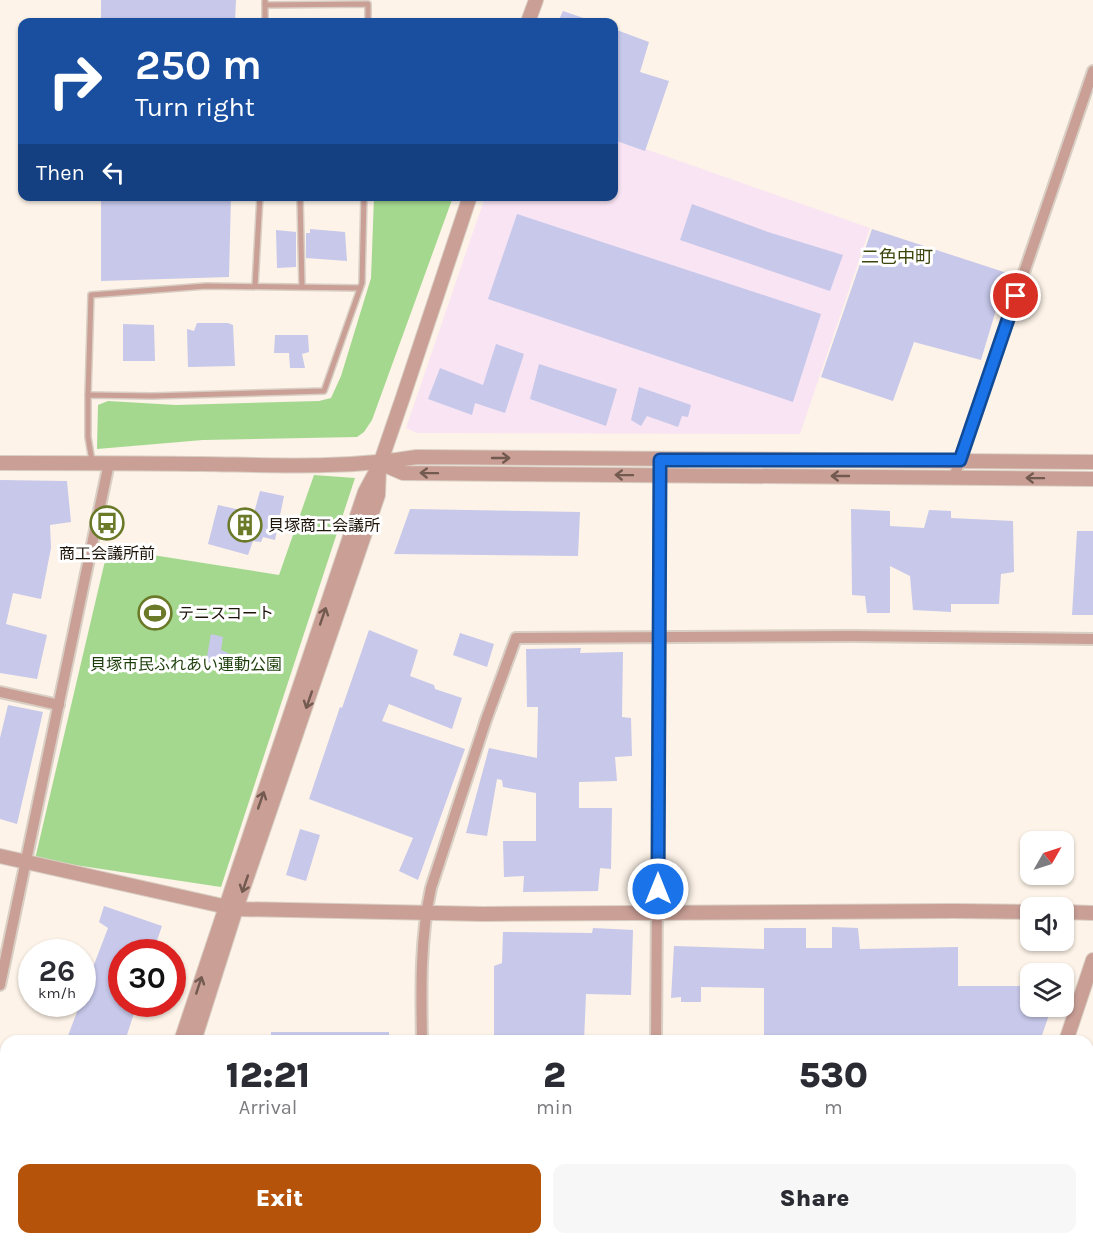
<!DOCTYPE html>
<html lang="en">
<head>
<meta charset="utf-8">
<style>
	:root { --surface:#fff; --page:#f7f7f7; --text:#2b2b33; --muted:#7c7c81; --accent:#b45309 }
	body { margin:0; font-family:Karla,"Noto Sans JP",sans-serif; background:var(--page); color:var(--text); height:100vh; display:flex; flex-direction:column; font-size:22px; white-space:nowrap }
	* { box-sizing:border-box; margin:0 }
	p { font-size:20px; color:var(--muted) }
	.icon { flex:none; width:33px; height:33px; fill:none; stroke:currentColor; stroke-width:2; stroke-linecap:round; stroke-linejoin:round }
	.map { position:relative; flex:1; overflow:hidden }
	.details { position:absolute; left:0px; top:1035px; width:1094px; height:210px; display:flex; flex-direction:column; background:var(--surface); border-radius:18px 18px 0 0; box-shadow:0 2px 4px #0004 }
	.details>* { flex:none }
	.banner { position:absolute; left:18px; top:18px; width:600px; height:183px; border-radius:12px; box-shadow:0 2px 4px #0004; background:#1a4fa0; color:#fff; overflow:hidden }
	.needle { width:39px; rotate:51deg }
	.tools { position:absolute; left:1020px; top:831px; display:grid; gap:12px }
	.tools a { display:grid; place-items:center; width:54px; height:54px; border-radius:12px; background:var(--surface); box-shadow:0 2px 4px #0004; font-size:30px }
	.speed { position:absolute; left:18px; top:939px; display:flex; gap:12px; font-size:30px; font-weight:700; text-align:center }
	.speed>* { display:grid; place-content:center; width:78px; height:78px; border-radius:50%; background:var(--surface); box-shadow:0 2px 4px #0004; line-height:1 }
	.speed small { font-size:15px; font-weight:400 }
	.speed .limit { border:9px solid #d22; background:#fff; color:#111 }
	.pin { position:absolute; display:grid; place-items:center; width:51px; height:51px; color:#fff; margin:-26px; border:3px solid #fff; border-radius:50%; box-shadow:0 2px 6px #0007 }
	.me { position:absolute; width:66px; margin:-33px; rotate:0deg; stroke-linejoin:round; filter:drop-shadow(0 0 4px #0008) }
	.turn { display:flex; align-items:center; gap:21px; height:126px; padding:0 18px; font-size:27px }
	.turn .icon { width:78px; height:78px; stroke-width:2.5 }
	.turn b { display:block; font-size:42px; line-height:51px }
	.then { display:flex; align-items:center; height:57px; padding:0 18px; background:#0003; gap:12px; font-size:22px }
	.eta { display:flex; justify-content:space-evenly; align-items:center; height:102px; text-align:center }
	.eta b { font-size:36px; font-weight:800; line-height:42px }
	.primary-button { display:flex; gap:12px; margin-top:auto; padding:12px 18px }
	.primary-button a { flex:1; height:69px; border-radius:12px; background:var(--accent); color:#fff; font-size:24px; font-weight:800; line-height:69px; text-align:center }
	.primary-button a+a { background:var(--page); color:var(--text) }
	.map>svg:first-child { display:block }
	.industrial { fill:#f9e4f3 }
	.green { fill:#a4d88f }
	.water { fill:#4ed7db }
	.building { fill:#c7c8ea }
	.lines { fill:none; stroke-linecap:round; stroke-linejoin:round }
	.service-casing { stroke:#d9cfc4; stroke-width:8 }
	.minor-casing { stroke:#d9cfc4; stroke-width:14 }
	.tertiary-casing { stroke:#d9cfc4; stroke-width:16 }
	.service { stroke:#c99f96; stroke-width:5 }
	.minor { stroke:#c99f96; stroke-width:10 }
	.tertiary { stroke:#c99f96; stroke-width:14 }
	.oneway { stroke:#735a50 }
	.route-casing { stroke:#114b97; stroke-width:15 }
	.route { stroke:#1a73e8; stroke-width:10 }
	.labels { text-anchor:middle; stroke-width:6; stroke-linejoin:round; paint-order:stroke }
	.poi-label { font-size:16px; fill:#1d140a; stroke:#fff; text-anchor:start }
	.park-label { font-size:16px; fill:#1c3e0a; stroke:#fff }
	.neighbourhood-label { font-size:18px; fill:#3c460c; stroke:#fff }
</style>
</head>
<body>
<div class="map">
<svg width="1093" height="1245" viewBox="0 0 1093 1245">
	<rect width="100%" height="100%" fill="#fdf3e8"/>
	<path class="industrial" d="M614 138 870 228 800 434 417 433 406 428 485 197 614 196Z"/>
	<g class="green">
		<path d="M374 197H453L372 420 364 432 357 437 203 440 97 449 98 405 108 401 176 405 319 401 331 398 341 376 371 278Z"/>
		<path d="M314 475 355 478 221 887 35 859 108 548 279 575Z"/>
	</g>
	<path class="water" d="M1093 1177V1245H0V1184L6 1185V1239H1088V1179Z"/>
	<g class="building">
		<path d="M101 0H236L235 22H101Z"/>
		<path d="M563 11 592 21 591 22H558Z"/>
		<path d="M614 29 649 42 640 72 669 81 645 151 614 140Z"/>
		<path d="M101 196H231L229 277 101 281Z"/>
		<path d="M692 204 768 232 843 255 830 291 680 240Z"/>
		<path d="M517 214 821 314 793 402 488 299Z"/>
		<path d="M310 229 345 232 347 261 306 258V233H310Z"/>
		<path d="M872 229 1007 273 981 360 914 342 893 401 821 377Z"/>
		<path d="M276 230 296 232V267L277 268Z"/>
		<path d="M197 323H228L233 325 235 366 188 367 187 329 194 331Z"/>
		<path d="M123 324 154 325 155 361H123Z"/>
		<path d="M275 335H308L309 352 302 354 305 368H290L289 353H274Z"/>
		<path d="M496 344 524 354 505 413 475 403 472 415 428 399 440 368 483 385Z"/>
		<path d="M539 364 617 389 606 426 530 399Z"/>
		<path d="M639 387 691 405 688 417 682 416 678 427 647 416 641 426 631 420Z"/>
		<path d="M0 480 67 481 71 522 50 525 51 548 41 599 13 593 6 624 47 635 37 679 0 673Z"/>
		<path d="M260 491 284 496 275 540 263 537 261 542 253 541 248 555 208 544 218 505 254 513Z"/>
		<path d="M410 509 580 512 578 556 394 554Z"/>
		<path d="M851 509 890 511V526L924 528 929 510 951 511V518L1013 521 1014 572 1001 574 999 604H951V612L913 610 910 576 890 566V613H867L865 596 852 595Z"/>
		<path d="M1077 531H1093V615H1072Z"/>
		<path d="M369 630 418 650 410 676 434 685 435 689 462 698 452 729 389 704 382 721 465 749 418 880 399 871 413 838 309 799 340 707 342 708Z"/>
		<path d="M460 633 494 644 487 667 453 655Z"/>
		<path d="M211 634 223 637 221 650 230 654 228 667 206 662Z"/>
		<path d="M581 648 580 653 623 652 622 717 631 718 632 756 615 757 617 781 579 782V808H612L611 869 600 868 598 891 523 892 524 876 504 877 503 841H536V793L503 787 502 780 497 779 487 836 466 833 489 748 537 758 538 707H527L526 649Z"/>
		<path d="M8 705 43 712 17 824 0 819V738Z"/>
		<path d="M300 829 320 835 306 881 286 875Z"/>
		<path d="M104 906 162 926 153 952H122V1004H137L125 1041H66L80 1004H82V996L108 928 99 922Z"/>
		<path d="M832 927 858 928 860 949 958 947V986H1030V1006H1052L1040 1041H764V988L701 987V1002H681V997L671 998 674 946 764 949V928H806V948H832Z"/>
		<path d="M593 928 633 930 631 995 586 994 584 1041H494V966L502 963 503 932 592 933Z"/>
		<rect x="271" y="1032" width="118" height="9"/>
	</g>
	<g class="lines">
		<g class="service-casing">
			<g id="service">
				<path d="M265 5 368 4V22"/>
				<path d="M265 22V0"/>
				<path d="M300 196 302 287"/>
				<path d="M255 286 260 196"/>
				<path d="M88 395 91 295 206 286 360 288"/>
				<path d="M92 461 88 437V395L152 396 324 391 362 283 364 196"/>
			</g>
		</g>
		<g class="minor-casing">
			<g id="minor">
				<path d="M954 477 1093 71"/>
				<path d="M0 692 59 705"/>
				<path d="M0 985 109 463"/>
				<path d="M422 1041C421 991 420 938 431 888L486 720 516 638 852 636 1093 639"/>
				<path d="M656 1041 660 460"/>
			</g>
		</g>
		<g class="tertiary-casing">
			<g id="tertiary">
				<path d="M528 22 536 0"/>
				<path d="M0 463C67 463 134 463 202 464 273 465 346 469 417 457L1093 462"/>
				<path d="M382 464 403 473 1093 479"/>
				<path d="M0 856 236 909 483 914 954 911 1030 912"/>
				<path d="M1064 912 1093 913"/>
				<path d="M181 1041 365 492 380 464 403 397 470 196"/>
				<path d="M194 1041 236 909 378 495 379 469"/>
				<path d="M1066 1041 1093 960"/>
				<path d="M119 1245 120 1239"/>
				<path d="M132 1245 133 1239"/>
			</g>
		</g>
		<use href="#service" class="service"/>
		<use href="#minor" class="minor"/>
		<use href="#tertiary" class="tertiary"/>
	</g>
	<defs><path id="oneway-shaft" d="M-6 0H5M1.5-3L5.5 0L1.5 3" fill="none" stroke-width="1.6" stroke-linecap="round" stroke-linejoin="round" transform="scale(1.5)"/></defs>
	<g class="oneway">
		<use href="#oneway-shaft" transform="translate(501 458)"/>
		<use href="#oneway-shaft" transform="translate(429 473) rotate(-179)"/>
		<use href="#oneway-shaft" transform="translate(624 475) rotate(-179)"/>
		<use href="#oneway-shaft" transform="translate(840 476) rotate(-180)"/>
		<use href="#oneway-shaft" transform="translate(1035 478) rotate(-179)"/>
		<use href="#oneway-shaft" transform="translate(323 616) rotate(-71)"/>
		<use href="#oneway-shaft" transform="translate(309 700) rotate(109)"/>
		<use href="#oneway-shaft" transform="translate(261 800) rotate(-71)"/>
		<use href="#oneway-shaft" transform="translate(245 884) rotate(109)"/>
		<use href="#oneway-shaft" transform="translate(199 985) rotate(-72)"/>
	</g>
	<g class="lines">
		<g class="route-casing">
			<path id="route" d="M658 889 660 460H960L1016 296"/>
		</g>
		<use href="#route" class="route"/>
	</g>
	<defs>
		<g id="bus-ring" transform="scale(1.725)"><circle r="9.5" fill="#fff" stroke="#6a7a28" stroke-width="1.5"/><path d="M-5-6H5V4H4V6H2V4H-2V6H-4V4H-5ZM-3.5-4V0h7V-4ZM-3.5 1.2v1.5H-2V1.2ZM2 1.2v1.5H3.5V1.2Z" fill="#6a7a28"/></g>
		<g id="building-ring" transform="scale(1.725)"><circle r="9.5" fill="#fff" stroke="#6a7a28" stroke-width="1.5"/><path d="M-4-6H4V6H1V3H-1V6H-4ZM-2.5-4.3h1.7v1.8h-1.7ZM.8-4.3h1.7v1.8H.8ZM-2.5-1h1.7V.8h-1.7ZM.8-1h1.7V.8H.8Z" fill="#6a7a28"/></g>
		<g id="stadium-ring" transform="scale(1.725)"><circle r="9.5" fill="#fff" stroke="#6a7a28" stroke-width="1.5"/><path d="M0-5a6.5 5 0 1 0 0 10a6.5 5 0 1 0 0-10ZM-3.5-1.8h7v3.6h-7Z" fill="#6a7a28"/></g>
	</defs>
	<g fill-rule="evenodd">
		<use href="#bus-ring" x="107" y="523"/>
		<use href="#building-ring" x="245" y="525"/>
		<use href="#stadium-ring" x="155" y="613"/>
	</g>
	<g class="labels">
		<g class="poi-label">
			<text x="268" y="531">貝塚商工会議所</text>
			<text x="107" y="559" text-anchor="middle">商工会議所前</text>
			<text x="178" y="619">テニスコート</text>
		</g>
		<g class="park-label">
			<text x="186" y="670">貝塚市民ふれあい運動公園</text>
		</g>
		<g class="neighbourhood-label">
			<text x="897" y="263">二色中町</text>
		</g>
	</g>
</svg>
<div class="tools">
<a><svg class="needle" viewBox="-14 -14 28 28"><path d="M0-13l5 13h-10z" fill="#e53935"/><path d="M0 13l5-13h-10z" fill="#7c7c81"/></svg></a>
<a><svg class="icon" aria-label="sound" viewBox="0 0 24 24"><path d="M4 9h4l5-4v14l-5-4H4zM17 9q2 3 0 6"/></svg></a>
<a><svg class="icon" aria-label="layers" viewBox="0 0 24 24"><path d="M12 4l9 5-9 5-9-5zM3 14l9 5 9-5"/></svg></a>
</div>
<div class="speed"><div>26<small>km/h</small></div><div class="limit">30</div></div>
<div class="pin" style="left:1016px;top:296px;background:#d93025"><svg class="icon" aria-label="arrive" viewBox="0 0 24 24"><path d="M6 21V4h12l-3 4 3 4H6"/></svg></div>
<svg class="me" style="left:658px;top:889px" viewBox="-20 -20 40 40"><circle r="17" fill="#1a73e8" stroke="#fff" stroke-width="3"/><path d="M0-11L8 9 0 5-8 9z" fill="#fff"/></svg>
<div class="banner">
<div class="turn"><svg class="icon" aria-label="right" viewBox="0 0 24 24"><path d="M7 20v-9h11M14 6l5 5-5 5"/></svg><div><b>250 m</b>Turn right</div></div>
<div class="then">Then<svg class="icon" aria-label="left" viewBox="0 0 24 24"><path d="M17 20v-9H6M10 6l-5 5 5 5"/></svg></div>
</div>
<section class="details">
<div class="eta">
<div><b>12:21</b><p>Arrival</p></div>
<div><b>2</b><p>min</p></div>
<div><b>530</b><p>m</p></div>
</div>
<div class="primary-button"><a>Exit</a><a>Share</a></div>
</section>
</div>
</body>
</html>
